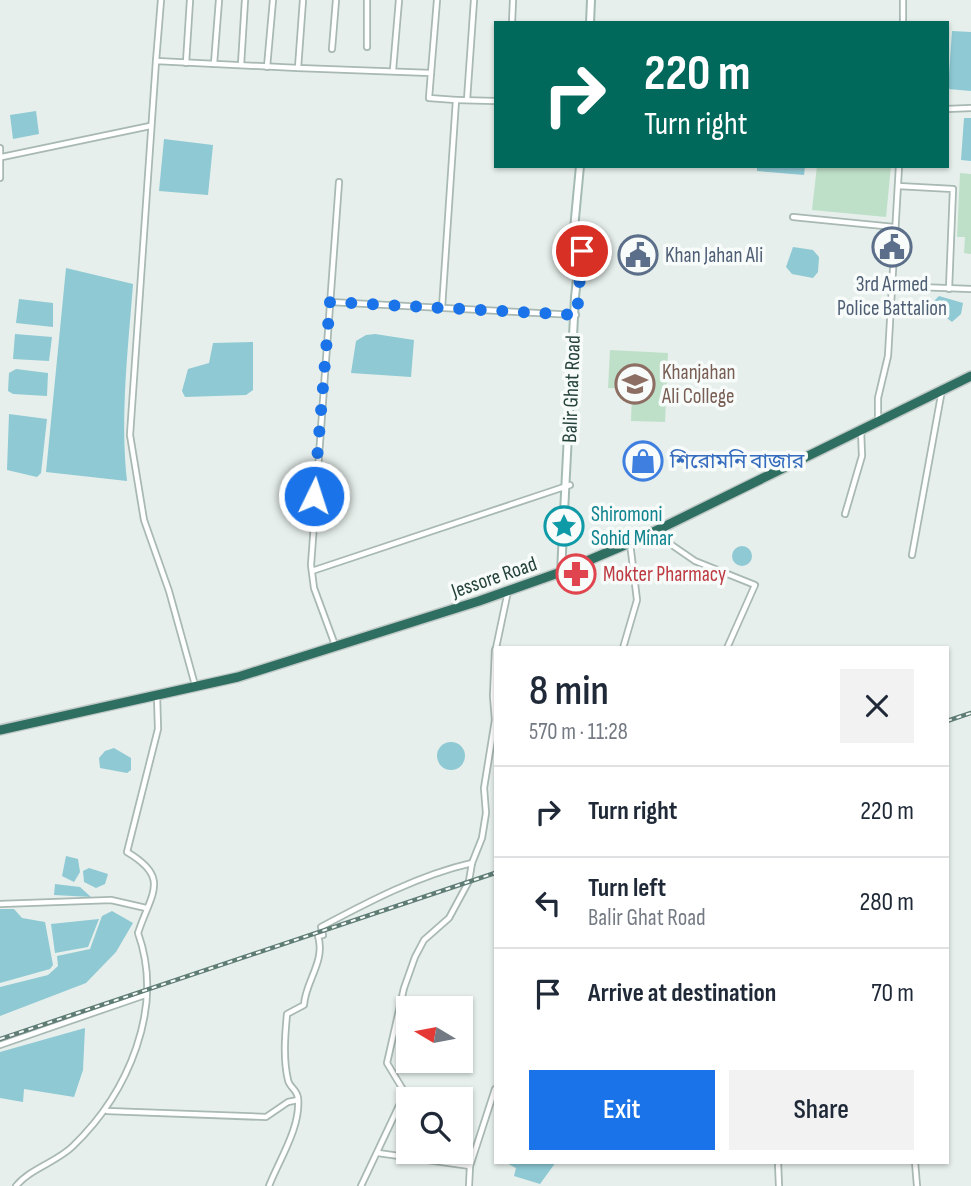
<!DOCTYPE html>
<html lang="en">
<head>
<meta charset="utf-8">
<style>
	:root { --surface:#fff; --page:#f2f2f3; --text:#1f2937; --muted:#747a83; --line:#e0e1e3; --accent:#1a73e8 }
	body { margin:0; font-family:"Sofia Sans Condensed","Noto Sans Bengali",sans-serif; background:var(--page); color:var(--text); height:100vh; display:flex; flex-direction:column; font-size:26px; white-space:nowrap }
	* { box-sizing:border-box; margin:0 }
	p { font-size:23px; color:var(--muted) }
	.icon { flex:none; width:38px; height:38px; fill:none; stroke:currentColor; stroke-width:2; stroke-linecap:round; stroke-linejoin:round }
	.map { position:relative; flex:1; overflow:hidden }
	.details { position:absolute; left:494px; top:646px; width:455px; height:518px; display:flex; flex-direction:column; background:var(--surface); border-radius:0px; box-shadow:0 2px 5px #0004 }
	.details>* { flex:none }
	.banner { position:absolute; left:494px; top:21px; width:455px; height:147px; border-radius:0px; box-shadow:0 2px 5px #0004; background:#00695c; color:#fff; overflow:hidden }
	.needle { width:46px; rotate:280deg }
	.tools { position:absolute; left:396px; top:996px; display:grid; gap:14px }
	.tools a { display:grid; place-items:center; width:77px; height:77px; border-radius:0px; background:var(--surface); box-shadow:0 2px 5px #0004; font-size:35px }
	.pin { position:absolute; display:grid; place-items:center; width:60px; height:60px; color:#fff; margin:-30px; border:4px solid #fff; border-radius:50%; box-shadow:0 2px 7px #0007 }
	.me { position:absolute; width:77px; margin:-38px; rotate:4deg; stroke-linejoin:round; filter:drop-shadow(0 0 5px #0008) }
	.turn { display:flex; align-items:center; gap:24px; height:147px; padding:0 35px; font-size:32px }
	.turn .icon { width:91px; height:91px; stroke-width:2.5 }
	.turn b { display:block; font-size:49px; line-height:60px }
	.round { display:grid; place-items:center; flex:none; width:74px; height:74px; border-radius:0px; background:var(--page) }
	.overview { display:flex; align-items:center; justify-content:space-between; height:119px; padding:0 35px }
	h1 { font-size:42px; font-weight:600; line-height:52px }
	.cta { display:flex; gap:14px; margin-top:auto; padding:14px 35px }
	.cta a { flex:1; height:80px; border-radius:0px; background:var(--accent); color:#fff; font-size:28px; font-weight:600; line-height:80px; text-align:center }
	.cta a+a { background:var(--page); color:var(--text) }
	ul { padding:0; list-style:none }
	li { display:flex; align-items:center; gap:21px; height:91px; padding:0 35px; border-top:2px solid var(--line) }
	li div { flex:1 }
	li b { display:block; font-size:26px }
	li em { font-style:normal }
	.map>svg:first-child { display:block }
	.green { fill:#bfe0c8 }
	.water { fill:#8ec9d4 }
	.lines { fill:none; stroke-linecap:round; stroke-linejoin:round }
	.street-casing { stroke:#a8b8b2; stroke-width:8 }
	.secondary-casing { stroke:#a4bbb3; stroke-width:10 }
	.highway-casing { stroke:#c2cac8; stroke-width:12 }
	.street { stroke:#fff; stroke-width:4.5 }
	.secondary { stroke:#fff; stroke-width:6 }
	.highway { stroke:#2f6f62; stroke-width:9 }
	.rail-casing { stroke:#5f7d75; stroke-width:4.5 }
	.rail { stroke:#f7fbf9; stroke-width:2; stroke-dasharray:5; stroke-linecap:butt }
	.route { stroke:#1a73e8; stroke-width:12; stroke-dasharray:0 21.6 }
	.labels { text-anchor:middle; stroke-width:7; stroke-linejoin:round; paint-order:stroke }
	.service-label { font-size:21px; fill:#4e5e75; stroke:#f7fbf9; text-anchor:start }
	.education-label { font-size:21px; fill:#785e54; stroke:#f7fbf9; text-anchor:start }
	.street-label { font-size:21px; fill:#24423a; stroke:#f7fbf9 }
	.shop-label { font-size:21px; fill:#366cbe; stroke:#f7fbf9; text-anchor:start }
	.culture-label { font-size:21px; fill:#0d838f; stroke:#f7fbf9; text-anchor:start }
	.health-label { font-size:21px; fill:#be3a42; stroke:#f7fbf9; text-anchor:start }
</style>
</head>
<body>
<div class="map">
<svg width="971" height="1186" viewBox="0 0 971 1186">
	<rect width="100%" height="100%" fill="#e6efeb"/>
	<g class="green">
		<path d="M817 166H891L886 217 812 210Z"/>
		<path d="M960 173 971 174V254L964 253 965 237H957Z"/>
		<path d="M610 350 668 353 665 422 631 421 632 389 608 388Z"/>
	</g>
	<g class="water">
		<path d="M952 31 971 32V91L948 89Z"/>
		<path d="M36 111 39 134 13 139 10 115Z"/>
		<path d="M964 118H971V161L961 160Z"/>
		<path d="M164 139 213 145 208 195 159 191Z"/>
		<path d="M757 166H805L804 175 757 171Z"/>
		<path d="M793 247 813 250 819 257 818 272 813 278 792 274 786 267Z"/>
		<path d="M66 268 133 284C128 350 120 415 127 481L46 472Z"/>
		<path d="M939 296 963 303 961 314 952 322 939 312 931 310V304Z"/>
		<path d="M19 299 53 303V327L16 323Z"/>
		<path d="M15 334 52 337 49 361 13 359Z"/>
		<path d="M375 334 414 340 411 377 351 373 356 341 366 335Z"/>
		<path d="M253 342V390L246 395 185 397 182 391 188 369 209 363 213 343Z"/>
		<path d="M16 369 48 373 47 396 13 394 8 391 9 373Z"/>
		<path d="M9 414 47 419 41 473 37 477 7 470Z"/>
		<circle cx="742" cy="556" r="10"/>
		<circle cx="451" cy="756" r="14"/>
		<path d="M114 748 131 758V770L127 773 100 768 99 758 105 751Z"/>
		<path d="M66 856 78 859 80 872 74 882 62 876Z"/>
		<path d="M89 868 108 874 105 884 96 888 84 882 83 871Z"/>
		<path d="M55 884 80 887 91 897 54 895Z"/>
		<path d="M0 909H14L22 918 45 922 53 965 50 969 0 983Z"/>
		<path d="M112 911 133 923 116 952 86 983 0 1016V987L48 975 58 966 57 956 90 949 102 916Z"/>
		<path d="M99 919 88 947 55 953 51 924Z"/>
		<path d="M85 1028 83 1070 74 1097 24 1089 23 1102 0 1098V1052Z"/>
		<path d="M505 1162H556L540 1184 514 1176 516 1168Z"/>
	</g>
	<g class="lines">
		<g class="street-casing">
			<g id="street">
				<path d="M303 0 298 68 431 73 429 98 456 100 442 308"/>
				<path d="M903 0V23"/>
				<path d="M512 23 513 0"/>
				<path d="M367 47V0"/>
				<path d="M332 49 336 0"/>
				<path d="M156 61 161 0"/>
				<path d="M186 63 190 0"/>
				<path d="M214 64 219 0"/>
				<path d="M241 65 245 0"/>
				<path d="M267 67 273 0"/>
				<path d="M393 70 399 0"/>
				<path d="M431 73 437 0"/>
				<path d="M456 100 495 101"/>
				<path d="M467 100 474 0"/>
				<path d="M947 109 971 108"/>
				<path d="M0 148V178"/>
				<path d="M2 157 150 126"/>
				<path d="M898 186 953 189 949 289"/>
				<path d="M793 217 894 227"/>
				<path d="M892 286 971 289"/>
				<path d="M330 302 576 315"/>
				<path d="M878 420V398L888 356 899 166"/>
				<path d="M845 514 862 456 861 430"/>
				<path d="M653 532 695 561 755 585 727 648"/>
				<path d="M912 555 942 390"/>
				<path d="M312 571 570 485"/>
				<path d="M335 645 314 588 311 565 339 182"/>
				<path d="M496 648 508 591"/>
				<path d="M623 648 637 600 630 543"/>
				<path d="M495 650 493 696 495 720"/>
				<path d="M195 685 169 591 144 520 130 435 156 61 298 68"/>
				<path d="M0 904 111 900 146 908"/>
				<path d="M0 1045 145 995"/>
				<path d="M107 1111 266 1117 288 1102 298 1100"/>
				<path d="M378 1153 470 1166 495 1089"/>
				<path d="M778 1162 779 1186"/>
				<path d="M915 1162 917 1186"/>
				<path d="M16 1186C31 1168 57 1162 73 1146 128 1093 165 1008 138 933 151 893 171 878 127 852L158 729 157 695"/>
				<path d="M269 1186C279 1160 301 1127 298 1098 297 1089 289 1087 288 1080 283 1059 285 1035 287 1014L304 1005C305 982 326 961 318 936L323 935 321 927C368 902 419 875 472 863"/>
				<path d="M361 1186 405 1093 387 1063 404 988 415 957 424 940 449 918 469 881 472 863 482 838 486 813 484 788 495 720"/>
				<path d="M469 1186 470 1166"/>
			</g>
		</g>
		<g class="secondary-casing">
			<g id="secondary">
				<path d="M590 23 591 0"/>
				<path d="M561 572 575 297 580 251 574 229 580 166"/>
			</g>
		</g>
		<g class="highway-casing">
			<path id="highway" d="M0 730 238 677 479 601 561 572 639 539 971 376"/>
		</g>
		<use href="#street" class="street"/>
		<use href="#secondary" class="secondary"/>
		<use href="#highway" class="highway"/>
		<g class="rail-casing">
			<g id="rail">
				<path d="M947 721 971 713"/>
				<path d="M0 1039 495 873"/>
			</g>
		</g>
		<use href="#rail" class="rail"/>
	</g>
	<g class="lines">
		<path class="route" d="M314 496 330 302 577 315 582 251"/>
	</g>
	<defs>
		<g id="civic-ring" transform="scale(2.0125)"><circle r="9.5" fill="#f7fbf9" stroke="#5c6f8a" stroke-width="1.5"/><path d="M-.6-6.5H3V-4.5H.6V-3L4-1V1h2V6H-6V1h2V-1L-.6-3ZM-1.2 2.5V6h2.4V2.5Z" fill="#5c6f8a"/></g>
		<g id="university-ring" transform="scale(2.0125)"><circle r="9.5" fill="#f7fbf9" stroke="#8d6e63" stroke-width="1.5"/><path d="M0-5L7-2L0 1L-7-2ZM-4 1L0 2.5L4 1V4Q0 6-4 4Z" fill="#8d6e63"/></g>
		<g id="shop-ring" transform="scale(2.0125)"><circle r="9.5" fill="#f7fbf9" stroke="#3f7fe0" stroke-width="1.5"/><path d="M-5-2.5h2.3a2.7 3.5 0 0 1 5.4 0H5L5.5 6h-11ZM-1.5-2.5h3a1.5 2.3 0 0 0-3 0Z" fill="#3f7fe0"/></g>
		<g id="sight-ring" transform="scale(2.0125)"><circle r="9.5" fill="#f7fbf9" stroke="#0f9aa8" stroke-width="1.5"/><path d="M0-6L1.8-2.2L6-1.7L2.9 1.2L3.7 5.4L0 3.3L-3.7 5.4L-2.9 1.2L-6-1.7L-1.8-2.2Z" fill="#0f9aa8"/></g>
		<g id="pharmacy-ring" transform="scale(2.0125)"><circle r="9.5" fill="#f7fbf9" stroke="#e0444e" stroke-width="1.5"/><path d="M-2-6h4v4h4v4h-4v4h-4v-4h-4v-4h4Z" fill="#e0444e"/></g>
	</defs>
	<g fill-rule="evenodd">
		<use href="#civic-ring" x="892" y="247"/>
		<use href="#civic-ring" x="638" y="255"/>
		<use href="#university-ring" x="635" y="384"/>
		<use href="#shop-ring" x="643" y="461"/>
		<use href="#sight-ring" x="564" y="526"/>
		<use href="#pharmacy-ring" x="576" y="574"/>
	</g>
	<g class="labels">
		<g class="service-label">
			<text x="665" y="262">Khan Jahan Ali</text>
			<text x="892" y="291" text-anchor="middle">3rd Armed<tspan x="892" dy="24">Police Battalion</tspan></text>
		</g>
		<g class="education-label">
			<text x="662" y="379">Khanjahan<tspan x="662" dy="24">Ali College</tspan></text>
		</g>
		<g class="street-label">
			<text transform="translate(571 389) rotate(-88)" y="7">Balir Ghat Road</text>
			<text transform="translate(494 577) rotate(-19)" y="7">Jessore Road</text>
		</g>
		<g class="shop-label">
			<text x="670" y="468">শিরোমনি বাজার</text>
		</g>
		<g class="culture-label">
			<text x="591" y="521">Shiromoni<tspan x="591" dy="24">Sohid Minar</tspan></text>
		</g>
		<g class="health-label">
			<text x="603" y="581">Mokter Pharmacy</text>
		</g>
	</g>
</svg>
<div class="tools">
<a><svg class="needle" viewBox="-14 -14 28 28"><path d="M0-13l5 13h-10z" fill="#e53935"/><path d="M0 13l5-13h-10z" fill="#747a83"/></svg></a>
<a><svg class="icon" aria-label="search" viewBox="0 0 24 24"><circle cx="10" cy="10" r="6"/><path d="M15 15l6 6"/></svg></a>
</div>
<div class="pin" style="left:582px;top:251px;background:#d93025"><svg class="icon" aria-label="arrive" viewBox="0 0 24 24"><path d="M6 21V4h12l-3 4 3 4H6"/></svg></div>
<svg class="me" style="left:314px;top:496px" viewBox="-20 -20 40 40"><circle r="17" fill="#1a73e8" stroke="#fff" stroke-width="3"/><path d="M0-11L8 9 0 5-8 9z" fill="#fff"/></svg>
<div class="banner">
<div class="turn"><svg class="icon" aria-label="right" viewBox="0 0 24 24"><path d="M7 20v-9h11M14 6l5 5-5 5"/></svg><div><b>220 m</b>Turn right</div></div>
</div>
<section class="details">
<div class="overview"><div><h1>8 min</h1><p>570 m · 11:28</p></div><a class="round"><svg class="icon" aria-label="close" viewBox="0 0 24 24"><path d="M6 6l12 12M18 6L6 18"/></svg></a></div>
<ul>
<li><svg class="icon" aria-label="right" viewBox="0 0 24 24"><path d="M7 20v-9h11M14 6l5 5-5 5"/></svg><div><b>Turn right</b></div><em>220 m</em></li>
<li><svg class="icon" aria-label="left" viewBox="0 0 24 24"><path d="M17 20v-9H6M10 6l-5 5 5 5"/></svg><div><b>Turn left</b><p>Balir Ghat Road</p></div><em>280 m</em></li>
<li><svg class="icon" aria-label="arrive" viewBox="0 0 24 24"><path d="M6 21V4h12l-3 4 3 4H6"/></svg><div><b>Arrive at destination</b></div><em>70 m</em></li>
</ul>
<div class="cta"><a>Exit</a><a>Share</a></div>
</section>
</div>
</body>
</html>
